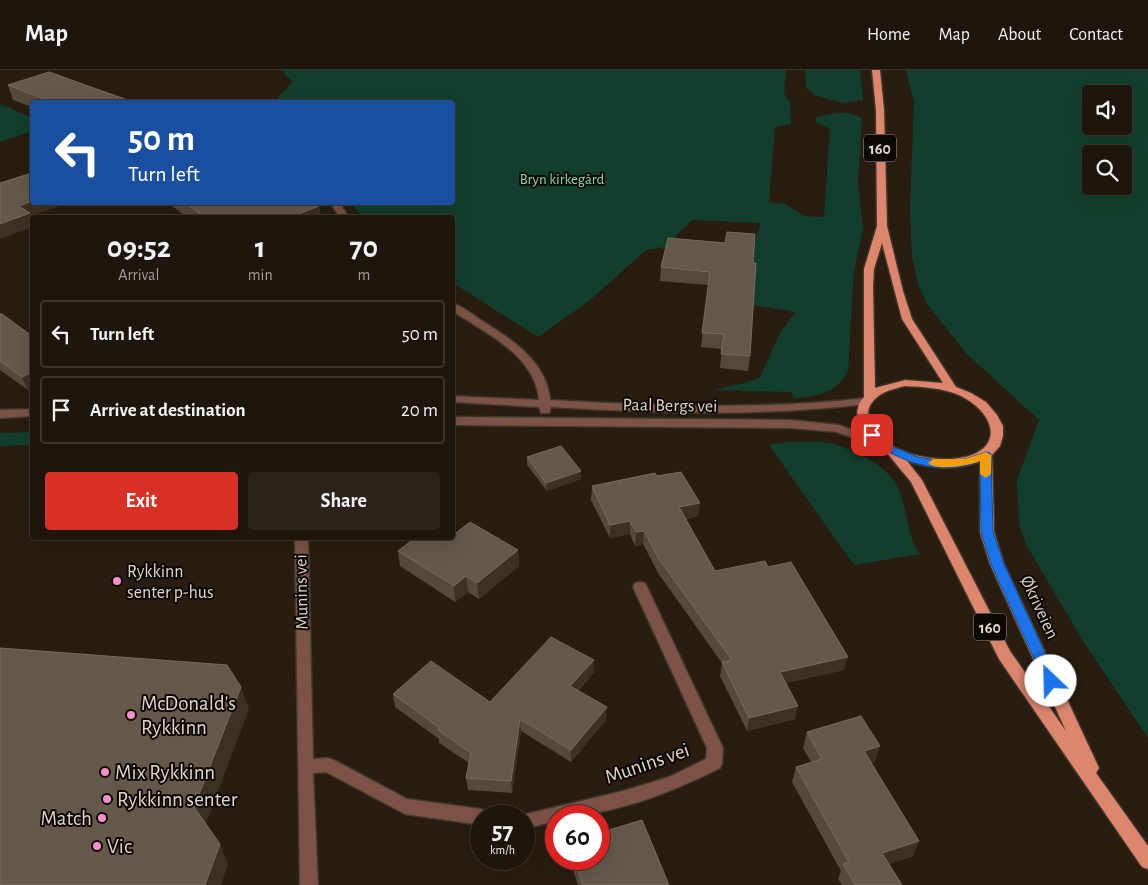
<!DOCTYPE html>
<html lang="en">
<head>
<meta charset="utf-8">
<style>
	:root { --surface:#1e160c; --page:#2b231a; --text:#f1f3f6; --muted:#a19f9d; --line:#3c352d; --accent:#d93025 }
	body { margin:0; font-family:"Alegreya Sans",sans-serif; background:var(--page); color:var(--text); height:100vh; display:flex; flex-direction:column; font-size:19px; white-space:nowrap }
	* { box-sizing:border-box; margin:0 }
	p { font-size:16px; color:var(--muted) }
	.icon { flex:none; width:28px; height:28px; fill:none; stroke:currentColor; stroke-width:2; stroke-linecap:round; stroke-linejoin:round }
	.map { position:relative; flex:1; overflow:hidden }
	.side { position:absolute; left:30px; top:145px; width:425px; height:325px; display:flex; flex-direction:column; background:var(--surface); border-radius:5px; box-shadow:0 5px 20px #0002,0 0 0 1px var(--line) }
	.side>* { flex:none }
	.hud { position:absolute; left:30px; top:30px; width:425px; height:105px; border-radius:5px; box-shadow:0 5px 20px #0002,0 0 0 1px var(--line); background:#1a4fa0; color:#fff; overflow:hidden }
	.controls { position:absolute; left:1082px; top:15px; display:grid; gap:10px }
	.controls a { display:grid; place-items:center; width:50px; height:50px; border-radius:5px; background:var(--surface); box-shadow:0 5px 20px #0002,0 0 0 1px var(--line); font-size:25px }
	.speed { position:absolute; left:470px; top:735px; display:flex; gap:10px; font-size:25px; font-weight:700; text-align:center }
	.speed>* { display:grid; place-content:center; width:65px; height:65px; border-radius:50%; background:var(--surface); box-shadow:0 5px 20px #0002,0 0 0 1px var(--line); line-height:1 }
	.speed small { font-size:12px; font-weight:400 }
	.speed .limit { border:8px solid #d22; background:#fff; color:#111 }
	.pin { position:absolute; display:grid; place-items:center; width:42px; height:42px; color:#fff; margin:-21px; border-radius:10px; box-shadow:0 2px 8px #0006 }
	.me { position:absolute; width:55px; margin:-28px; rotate:336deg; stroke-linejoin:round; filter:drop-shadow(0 0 4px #0008) }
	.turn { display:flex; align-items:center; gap:18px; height:105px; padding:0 15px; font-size:22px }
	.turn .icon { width:65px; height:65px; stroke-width:2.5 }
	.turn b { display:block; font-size:35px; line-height:42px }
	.eta { display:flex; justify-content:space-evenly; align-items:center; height:85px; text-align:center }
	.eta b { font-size:30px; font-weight:700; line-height:35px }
	.action { display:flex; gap:10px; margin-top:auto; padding:10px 15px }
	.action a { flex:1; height:58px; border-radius:5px; background:var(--accent); color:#fff; font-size:20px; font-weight:700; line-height:58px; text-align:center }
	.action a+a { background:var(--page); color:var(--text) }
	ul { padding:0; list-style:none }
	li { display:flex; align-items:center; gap:15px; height:68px; margin:0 10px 8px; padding:0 5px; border:2px solid var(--line); border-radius:5px }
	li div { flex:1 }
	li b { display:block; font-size:19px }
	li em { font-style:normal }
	header { display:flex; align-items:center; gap:30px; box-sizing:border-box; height:70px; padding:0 25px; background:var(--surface); border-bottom:1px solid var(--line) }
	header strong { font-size:24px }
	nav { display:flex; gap:28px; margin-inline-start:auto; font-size:18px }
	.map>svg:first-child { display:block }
	.green { fill:#123f2d; fill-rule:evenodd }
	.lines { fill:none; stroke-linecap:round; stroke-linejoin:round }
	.minor-casing { stroke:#41372b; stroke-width:3 }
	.major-casing { stroke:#41372b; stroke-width:3 }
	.minor { fill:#7d5347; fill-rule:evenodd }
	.major { fill:#dd856d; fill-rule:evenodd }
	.wall { fill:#554a3b }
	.shaded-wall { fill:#3d3123 }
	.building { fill:#64594b; stroke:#776d5f }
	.route { fill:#1a73e8; stroke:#114b97 }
	.slow { fill:#f59e0b }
	.poi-dot { fill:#f98fca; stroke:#0d0804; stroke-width:2 }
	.labels { text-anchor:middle; stroke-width:4; stroke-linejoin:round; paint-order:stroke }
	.far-park-label { font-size:15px; fill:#83dbb2; stroke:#0d0804 }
	.shield { fill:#0d0804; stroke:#9f9991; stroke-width:1 }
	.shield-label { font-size:16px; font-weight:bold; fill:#ded7ce }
	.street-label { font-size:18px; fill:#ded7ce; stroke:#0d0804 }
	.poi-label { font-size:18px; fill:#ded7ce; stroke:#0d0804; text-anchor:start }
	.near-poi-label { font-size:21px; fill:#ded7ce; stroke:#0d0804; text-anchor:start }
	.near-street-label { font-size:21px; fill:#ded7ce; stroke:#0d0804 }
</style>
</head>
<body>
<header>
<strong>Map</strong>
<nav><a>Home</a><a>Map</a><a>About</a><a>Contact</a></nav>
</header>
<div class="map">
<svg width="1148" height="815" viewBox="0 0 1148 815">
	<rect width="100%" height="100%" fill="#281d10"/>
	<g class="green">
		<path d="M282 0H786L784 24 790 32 791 54 775 57 769 132 785 134 805 146 824 147 830 59 817 53 815 48C829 43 848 40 862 48L858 114 863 159 854 201 848 300C837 324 819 325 795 329L791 322 713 320 745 313 760 307 781 261 796 242 753 235 747 213 753 178 761 153 692 150 665 177 646 180 589 231 538 267 453 213 452 148 363 147 350 133 452 132V32H274L292 12Z"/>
		<path d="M805 0H860L863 30 844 33 813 25V23L806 18Z"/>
		<path d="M906 0H1148V668L1083 571 1027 476 1019 455 1017 410 1039 350 967 284 928 235 919 217 912 187 910 137 914 32ZM1091 24H1124V56H1091ZM1091 84H1124V116H1091Z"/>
		<path d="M0 34 32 48V61L0 72Z"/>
		<path d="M32 362V375L0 376V363Z"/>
		<path d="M789 372C801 372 815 371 828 373 852 378 888 395 898 418 905 433 906 448 910 463 912 470 916 478 920 484L854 495 769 375Z"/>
	</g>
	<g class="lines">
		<g class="minor-casing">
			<g id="minor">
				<path d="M330 132H339L349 148H340Z"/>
				<path d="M452 233C462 236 471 243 479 249 510 268 547 291 550 330 656 336 760 340 866 328L872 331 866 334C761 347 656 343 551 337L549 343H541L539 337 452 332V326L539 330C535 285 486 263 452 241Z"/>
				<path d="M32 339V346L0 348V340Z"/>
				<path d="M452 347 791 350 839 355 889 373 891 376 885 380 837 362 791 358 452 355Z"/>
				<path d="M295 468H308L313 689 328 688 334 690 407 729 481 739 487 742 489 746H481V755L405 744 326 702 313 703 318 815H300Z"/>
				<path d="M640 512 645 513 647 517 723 678 722 693 720 698C670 723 613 746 556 746V751L524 759V746H518L623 721 669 707 706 689 707 678 633 517 635 513Z"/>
			</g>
		</g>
		<g class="major-casing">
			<path id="major" d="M872 0H880L884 40 887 156 903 221 912 249 956 317 971 323 986 332 997 345 1003 356V366L1000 376 992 385 994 462 1004 494 1099 698 1096 703 1148 776V799L1142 797 999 589 911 412 887 383 875 374 861 358 857 342 859 334 864 327V199L877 156 876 40ZM882 173 902 249 943 313 905 310 875 318 873 217 874 199ZM905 316C924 317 944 318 961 326 1002 347 1002 386 952 389 933 390 913 386 896 378 881 370 857 347 874 330 882 321 894 319 905 316ZM907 391C930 398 957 401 980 391V462L990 494 1066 661 1010 581 922 410Z"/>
		</g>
		<use href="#minor" class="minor"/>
		<use href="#major" class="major"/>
	</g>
	<g class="wall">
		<path d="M8 15 133 32H32V37L13 30Z"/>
		<path d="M167 132H313L319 136 321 148H188Z"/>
		<path d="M753 193 750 286 748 301 720 298 722 279 701 277 708 215 660 211 661 197Z"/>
		<path d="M0 244 32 266V317L28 320 0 300Z"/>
		<path d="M527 387 581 409 547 421 527 395Z"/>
		<path d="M657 406 698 446 685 449 715 501 768 497 844 600 786 613 795 649 747 661 720 606 722 593 658 503 643 474 635 476 630 464 610 468 591 430 592 416Z"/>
		<path d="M450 468 518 480 519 496 479 529 468 522 455 532 400 496 398 481Z"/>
		<path d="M594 590V602L578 621 606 650 571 692 521 661 512 723 468 720 466 708 469 693 439 673V669L395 637 393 624 490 632Z"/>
		<path d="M807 662 875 692 871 693 913 786 889 794 902 815H842L838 809 841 801 792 712 796 697 811 692 803 678Z"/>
		<path d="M609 760 669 815H578L574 803V789H599V774L609 771Z"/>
	</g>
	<g class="shaded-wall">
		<path d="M32 131V132H71L31 146 32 150V157L0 169V154L19 136Z"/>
		<path d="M319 136 321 148H288Z"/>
		<path d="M32 302V317L28 320 22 307Z"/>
		<path d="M581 401V409L547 421 546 413Z"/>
		<path d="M700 433 698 446 678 450 679 437Z"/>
		<path d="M630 451V464L610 468V455Z"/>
		<path d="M644 461 643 474 635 476 636 462Z"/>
		<path d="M518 480 519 496 479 529 477 513Z"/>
		<path d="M466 506 468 522 455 532 454 516Z"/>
		<path d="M848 587 844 600 778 615 780 602Z"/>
		<path d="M594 590V602L570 629V616Z"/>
		<path d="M241 617 249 639 204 759 194 737Z"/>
		<path d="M798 636 795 649 747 661 749 648Z"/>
		<path d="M607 637 606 650 571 692V680Z"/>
		<path d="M520 649 521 661 512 723 511 711Z"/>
		<path d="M880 676 875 692 859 696 864 681Z"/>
		<path d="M919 771 913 786 877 798 882 783Z"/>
		<path d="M220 774 228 795 221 815H205Z"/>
	</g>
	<g class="building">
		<path d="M49 2 133 32H52L8 15Z"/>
		<path d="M32 103V131L19 136 30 143 0 154V113Z"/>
		<path d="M185 132H313L319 136 288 148H206Z"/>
		<path d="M727 162 755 164 753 193H756L750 286 721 284 724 264 702 263 710 202 661 197 668 168 725 173Z"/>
		<path d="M0 244H2L32 266V302L22 307 0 291Z"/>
		<path d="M561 376 581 401 546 413 527 387Z"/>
		<path d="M681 402 700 433 679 437 715 501 765 491 768 497 791 492 848 587 780 602 798 636 749 648 722 592 732 590 659 489 644 461 636 462 630 451 610 455 592 416 655 403 657 406Z"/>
		<path d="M470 452 518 480 477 513 466 506 454 516 398 481 415 468H452V466Z"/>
		<path d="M551 567 594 590 570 616 607 637 571 680 520 649 511 711 466 708 471 683 438 660 440 658 393 624 431 591 490 632Z"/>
		<path d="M0 578 227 595 241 617 194 737 220 774 205 815H0Z"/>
		<path d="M861 646 880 676 864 681 919 771 882 783 902 815H855L843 794 849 792 796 697 822 689 807 662Z"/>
		<path d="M642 750 669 815H583L574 789H599V781H600L599 774 613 770 609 760Z"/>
	</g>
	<path class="route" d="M872 362 896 378 918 387 942 391 965 389 986 382 990 383 991 385 993 462 1004 494 1058 611 1056 615 1051 616 1046 615 991 494 981 462 980 391C940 407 901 393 868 368L866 365Z"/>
	<path class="slow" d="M986 382 991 385V404L986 408 980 404V391C969 396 936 401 928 393L933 389H965Z"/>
	<g class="poi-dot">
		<circle cx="117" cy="511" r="5"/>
		<circle cx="131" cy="645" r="5"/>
		<circle cx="105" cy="702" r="5"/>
		<circle cx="107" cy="729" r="5"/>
		<circle cx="102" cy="748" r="5"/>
		<circle cx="97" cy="776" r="5"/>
	</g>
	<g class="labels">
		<g class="far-park-label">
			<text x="562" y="114">Bryn kirkegård</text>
		</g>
		<g class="shield">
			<rect x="864" y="64.5" width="32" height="27" rx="4"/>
			<rect x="974" y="543.5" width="32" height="27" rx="4"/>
		</g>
		<g class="shield-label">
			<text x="880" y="84">160</text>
			<text x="990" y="563">160</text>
		</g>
		<g class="street-label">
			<text transform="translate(670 335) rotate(1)" y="6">Paal Bergs vei</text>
			<text transform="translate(301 522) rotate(-91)" y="6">Munins vei</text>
			<text transform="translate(1040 537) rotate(65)" y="6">Økriveien</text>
		</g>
		<g class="poi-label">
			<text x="127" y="507">Rykkinn<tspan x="127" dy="21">senter p-hus</tspan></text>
		</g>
		<g class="near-poi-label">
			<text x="141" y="640">McDonald's<tspan x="141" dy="24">Rykkinn</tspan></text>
			<text x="115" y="709">Mix Rykkinn</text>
			<text x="117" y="736">Rykkinn senter</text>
			<text x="92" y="755" text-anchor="end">Match</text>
			<text x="107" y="783">Vic</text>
		</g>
		<g class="near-street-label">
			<text transform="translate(647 693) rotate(-19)" y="7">Munins vei</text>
		</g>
	</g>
</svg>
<div class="controls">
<a><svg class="icon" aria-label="sound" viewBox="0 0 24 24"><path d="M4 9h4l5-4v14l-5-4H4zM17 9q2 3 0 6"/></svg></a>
<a><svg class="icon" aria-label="search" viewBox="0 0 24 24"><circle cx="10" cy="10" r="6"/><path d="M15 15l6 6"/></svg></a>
</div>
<div class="speed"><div>57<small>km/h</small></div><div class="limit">60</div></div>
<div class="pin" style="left:872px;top:365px;background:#d93025"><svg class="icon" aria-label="arrive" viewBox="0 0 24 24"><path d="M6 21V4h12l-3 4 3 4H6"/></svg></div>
<svg class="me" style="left:1051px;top:611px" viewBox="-20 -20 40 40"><circle r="19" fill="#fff"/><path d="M0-13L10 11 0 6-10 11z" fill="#1a73e8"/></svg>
<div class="hud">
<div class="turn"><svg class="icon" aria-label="left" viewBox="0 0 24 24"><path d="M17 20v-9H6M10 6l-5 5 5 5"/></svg><div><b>50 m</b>Turn left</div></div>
</div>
<section class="side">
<div class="eta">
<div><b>09:52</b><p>Arrival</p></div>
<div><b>1</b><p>min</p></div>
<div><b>70</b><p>m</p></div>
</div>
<ul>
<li><svg class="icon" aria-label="left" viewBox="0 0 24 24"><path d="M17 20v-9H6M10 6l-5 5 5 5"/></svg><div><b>Turn left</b></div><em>50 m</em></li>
<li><svg class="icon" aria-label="arrive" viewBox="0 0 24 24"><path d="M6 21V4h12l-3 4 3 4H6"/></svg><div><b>Arrive at destination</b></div><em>20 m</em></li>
</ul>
<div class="action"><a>Exit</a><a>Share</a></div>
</section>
</div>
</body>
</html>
